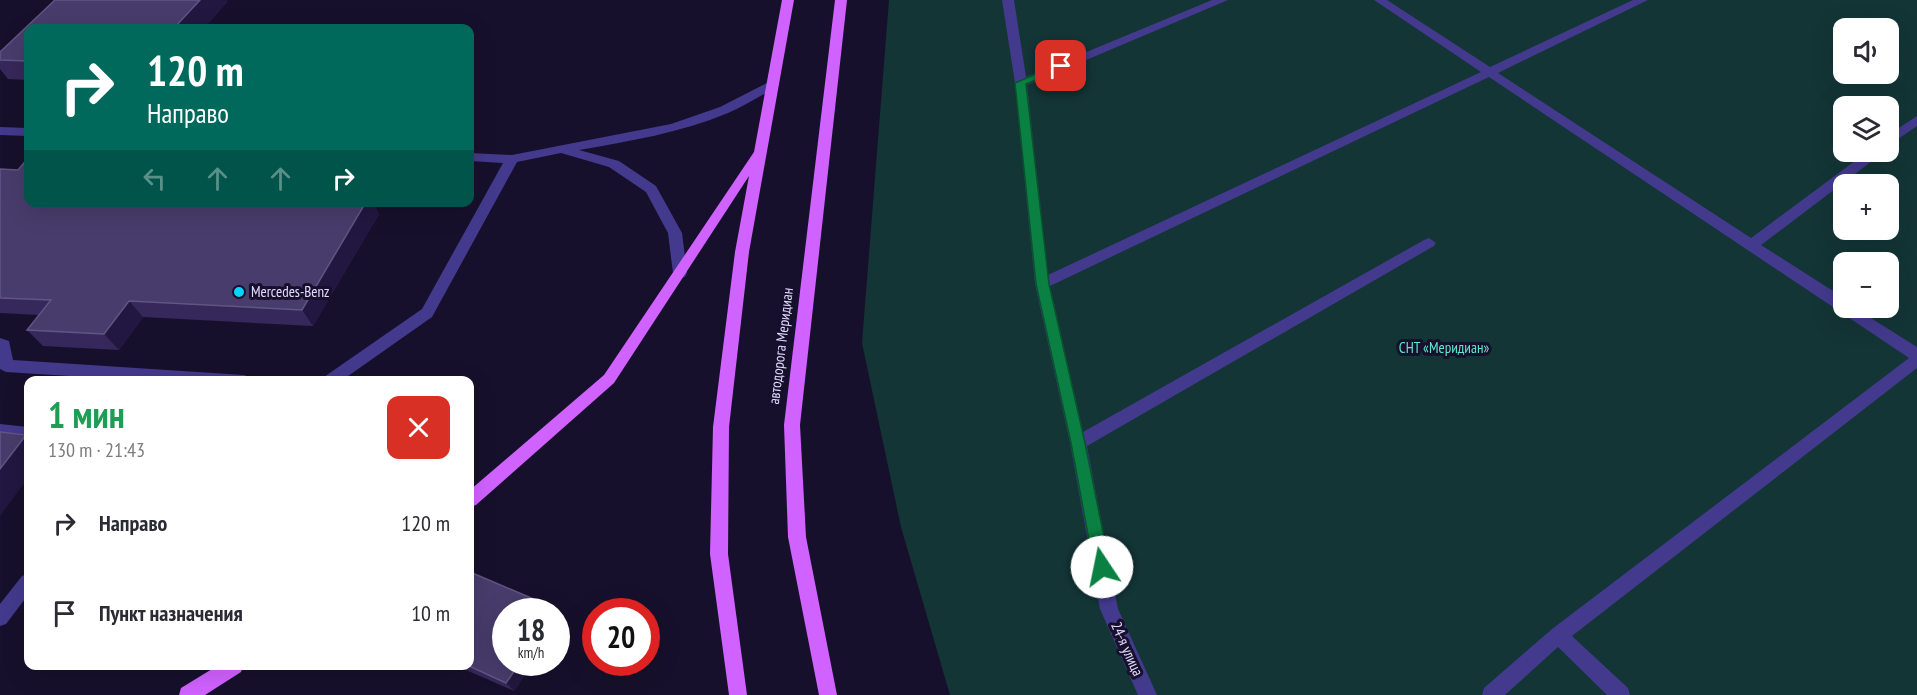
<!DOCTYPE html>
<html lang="ru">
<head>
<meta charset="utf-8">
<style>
	:root { --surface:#fff; --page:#f2f2f3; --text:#2b2b33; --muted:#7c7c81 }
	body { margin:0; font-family:"PT Sans Narrow",sans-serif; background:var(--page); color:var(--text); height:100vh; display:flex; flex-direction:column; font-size:22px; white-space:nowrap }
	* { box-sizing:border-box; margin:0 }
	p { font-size:20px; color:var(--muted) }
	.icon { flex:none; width:33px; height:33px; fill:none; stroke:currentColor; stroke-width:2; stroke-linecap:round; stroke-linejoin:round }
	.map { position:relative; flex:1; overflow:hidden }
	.drawer { position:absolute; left:24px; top:376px; width:450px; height:294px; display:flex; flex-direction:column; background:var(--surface); border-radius:12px; box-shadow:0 6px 24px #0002 }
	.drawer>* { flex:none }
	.banner { position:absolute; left:24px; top:24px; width:450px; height:183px; border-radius:12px; box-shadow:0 6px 24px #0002; background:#00695c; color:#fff; overflow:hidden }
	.fabs { position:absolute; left:1833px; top:18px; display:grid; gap:12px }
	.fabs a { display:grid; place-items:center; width:66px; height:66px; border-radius:12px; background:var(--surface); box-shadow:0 6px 24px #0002; font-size:30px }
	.speed { position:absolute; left:492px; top:598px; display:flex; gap:12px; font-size:30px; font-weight:700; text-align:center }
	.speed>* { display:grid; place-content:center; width:78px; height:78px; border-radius:50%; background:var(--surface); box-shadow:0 6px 24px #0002; line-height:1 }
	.speed small { font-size:15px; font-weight:400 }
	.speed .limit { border:9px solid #d22; background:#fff; color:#111 }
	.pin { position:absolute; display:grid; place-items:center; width:51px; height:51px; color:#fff; margin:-26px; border-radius:12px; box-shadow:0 3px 9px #0006 }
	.me { position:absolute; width:66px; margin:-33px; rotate:349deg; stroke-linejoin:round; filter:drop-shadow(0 0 4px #0008) }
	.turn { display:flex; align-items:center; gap:21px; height:126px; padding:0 24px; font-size:27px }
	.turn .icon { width:78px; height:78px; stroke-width:2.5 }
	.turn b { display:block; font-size:42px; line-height:51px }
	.lanes { display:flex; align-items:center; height:57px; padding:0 24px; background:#0003; justify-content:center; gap:30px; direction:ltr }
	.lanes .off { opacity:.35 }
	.round { display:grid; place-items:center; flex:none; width:63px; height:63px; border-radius:12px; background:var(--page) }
	.head { display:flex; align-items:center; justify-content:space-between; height:102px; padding:0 24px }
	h1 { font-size:36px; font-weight:600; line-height:45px; color:#1e9e55 }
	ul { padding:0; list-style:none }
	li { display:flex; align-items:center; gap:18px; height:90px; padding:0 24px }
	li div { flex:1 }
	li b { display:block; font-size:22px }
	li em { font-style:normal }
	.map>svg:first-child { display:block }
	.green { fill:#133536; fill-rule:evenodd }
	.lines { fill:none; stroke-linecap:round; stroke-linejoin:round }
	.lane { fill:#433a8d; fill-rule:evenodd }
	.primary { fill:#d062ff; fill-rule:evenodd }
	.wall { fill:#36285a }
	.shaded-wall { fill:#221740 }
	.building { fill:#483c6c; stroke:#605583; stroke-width:1.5 }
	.route { fill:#0b8043; stroke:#07532c; stroke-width:1.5 }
	.poi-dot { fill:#07d4ff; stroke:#17102c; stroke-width:2 }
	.labels { text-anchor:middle; stroke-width:6; stroke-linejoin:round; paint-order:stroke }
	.poi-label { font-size:15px; fill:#e2dbff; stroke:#17102c; text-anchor:start }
	.street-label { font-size:15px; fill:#e2dbff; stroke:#17102c }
	.park-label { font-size:15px; fill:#61e5ce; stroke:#17102c }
</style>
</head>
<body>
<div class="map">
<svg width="1917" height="695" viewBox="0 0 1917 695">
	<rect width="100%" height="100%" fill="#17102c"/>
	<path class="green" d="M889 0H1917V695H950L901 527 862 343ZM1844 28H1888V74H1844ZM1844 106H1888V152H1844ZM1844 184H1888V230H1844ZM1844 262H1888V308H1844Z"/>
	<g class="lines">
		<g class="lane">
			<path d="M1002 0H1014L1026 77 1212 0H1228L1027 85 1048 275 1481 72 1374 0H1387L1490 67 1633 0H1648L1498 73 1751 238 1867 152H1881L1880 155 1761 245 1844 298V308H1855L1917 347V368L1572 636 1628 688 1630 695H1607L1558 647 1505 695H1482L1484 688 1552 629 1909 358 1489 77 1050 286 1083 432 1424 240 1429 238 1436 243 1434 246 1087 446 1118 609 1157 695H1138L1100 609 1070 443 1035 284 1015 83Z"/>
			<path d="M773 80 779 84 777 87C761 95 745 106 728 113 680 133 630 141 579 150L619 161 656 186 682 233 687 273 685 277 680 278 673 273 668 233 646 192 609 167 561 153 517 162 432 317 341 381H321L324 377 422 309 503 163 470 161V153L512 155 671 124 720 107Z"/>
			<path d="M1917 116V126L1888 146V135Z"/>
			<path d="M0 127 28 128V136L0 135Z"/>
			<path d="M0 338 9 341 13 360 244 375 249 377 252 381H148L6 372 0 369Z"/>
			<path d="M0 424 28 427V439L0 438Z"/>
			<path d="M28 574V595L6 624 0 626V604L22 576Z"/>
		</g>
		<g class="primary">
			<path d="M782 0H794L749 252 729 427 728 554 747 695H729L710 554 713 427 735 252 749 176 614 383 476 505 470 507V490L604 375 754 152Z"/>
			<path d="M835 0H847L800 425 806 537 837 695H819L788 537 784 425Z"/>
			<path d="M217 666H243L241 672 205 695H179L181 688Z"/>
		</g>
	</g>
	<g class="wall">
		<path d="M55 0H226L227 2 204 28H28V80L8 79 0 69V52Z"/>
		<path d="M0 169 18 170 28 202H372L379 214 313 326 143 317 119 350 43 346 27 330 39 315 0 313Z"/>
		<path d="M470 572 557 609 564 618 556 629V612H506V663H533L514 691 457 666H470Z"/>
	</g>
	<g class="shaded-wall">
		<path d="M200 0H226L227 2 204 28H174Z"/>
		<path d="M366 202H372L379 214 313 326 302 310Z"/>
		<path d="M129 301 143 317 119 350 104 334Z"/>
		<path d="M26 435 28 436V478L0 516V469Z"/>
		<path d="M557 609 564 618 556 629V612H555Z"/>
		<path d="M520 663H533L514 691 506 683Z"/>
	</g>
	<g class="building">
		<path d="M55 0H200L174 28H28V61L0 60V52Z"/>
		<path d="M28 158V202H366L302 310 129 301 104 334 27 330 51 300 0 298V169L18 170Z"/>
		<path d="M0 432 26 435 0 469Z"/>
		<path d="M470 572 557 609 555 612H506V663H520L506 683 469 666Z"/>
	</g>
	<path class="route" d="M1061 63 1066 66 1065 68 1026 84 1049 284 1085 443 1110 567 1107 572 1102 575 1096 572 1094 567 1071 443 1036 284 1015 83Z"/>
	<circle class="poi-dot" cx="239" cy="292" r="6"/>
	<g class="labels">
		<g class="poi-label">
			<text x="251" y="297">Mercedes-Benz</text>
		</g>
		<g class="street-label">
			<text transform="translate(781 346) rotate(-83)" y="5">автодорога Меридиан</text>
			<text transform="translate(1127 649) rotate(66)" y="5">24-я улица</text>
		</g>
		<g class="park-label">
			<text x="1444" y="353">СНТ «Меридиан»</text>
		</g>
	</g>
</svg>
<div class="fabs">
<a><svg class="icon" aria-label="sound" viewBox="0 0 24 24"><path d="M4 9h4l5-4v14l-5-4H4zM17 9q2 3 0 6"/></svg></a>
<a><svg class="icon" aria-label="layers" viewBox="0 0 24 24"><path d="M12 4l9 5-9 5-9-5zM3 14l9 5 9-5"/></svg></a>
<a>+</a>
<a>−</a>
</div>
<div class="speed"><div>18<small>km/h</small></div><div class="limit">20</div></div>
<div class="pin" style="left:1061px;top:66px;background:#d93025"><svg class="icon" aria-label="arrive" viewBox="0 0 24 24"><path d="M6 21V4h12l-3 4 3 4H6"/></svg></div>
<svg class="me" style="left:1102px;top:567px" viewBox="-20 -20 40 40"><circle r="19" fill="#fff"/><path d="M0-13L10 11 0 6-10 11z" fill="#0b8043"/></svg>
<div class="banner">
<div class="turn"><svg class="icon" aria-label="right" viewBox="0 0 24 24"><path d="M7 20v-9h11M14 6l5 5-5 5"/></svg><div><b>120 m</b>Направо</div></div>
<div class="lanes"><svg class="icon off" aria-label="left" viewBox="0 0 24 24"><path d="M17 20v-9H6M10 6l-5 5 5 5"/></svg><svg class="icon off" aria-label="ahead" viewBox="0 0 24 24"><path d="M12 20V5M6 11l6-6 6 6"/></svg><svg class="icon off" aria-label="ahead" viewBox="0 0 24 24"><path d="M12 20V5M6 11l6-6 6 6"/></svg><svg class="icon" aria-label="right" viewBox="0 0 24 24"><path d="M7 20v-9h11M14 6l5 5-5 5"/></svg></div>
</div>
<section class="drawer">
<div class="head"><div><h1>1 мин</h1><p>130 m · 21:43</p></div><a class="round" style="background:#d93025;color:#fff"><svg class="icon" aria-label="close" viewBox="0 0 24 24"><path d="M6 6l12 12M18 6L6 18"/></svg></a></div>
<ul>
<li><svg class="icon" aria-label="right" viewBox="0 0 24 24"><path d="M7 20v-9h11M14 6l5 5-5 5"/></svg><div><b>Направо</b></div><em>120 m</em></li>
<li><svg class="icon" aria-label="arrive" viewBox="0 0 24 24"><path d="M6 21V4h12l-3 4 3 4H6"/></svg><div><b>Пункт назначения</b></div><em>10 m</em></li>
</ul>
</section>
</div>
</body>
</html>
